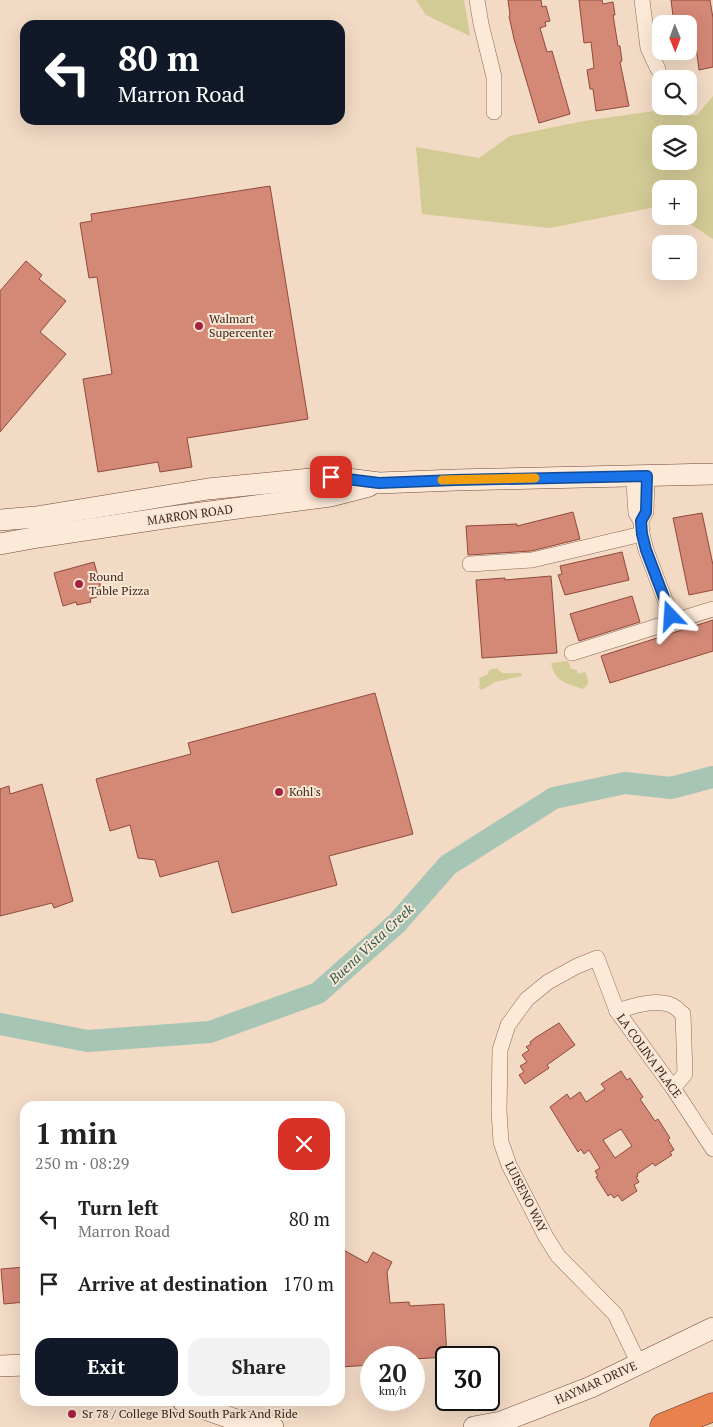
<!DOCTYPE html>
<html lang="en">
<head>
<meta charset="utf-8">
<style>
	:root { --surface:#fff; --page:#f2f2f2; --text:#222; --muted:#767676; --accent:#111827 }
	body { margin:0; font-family:"PT Serif",serif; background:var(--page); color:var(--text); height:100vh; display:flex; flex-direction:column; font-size:19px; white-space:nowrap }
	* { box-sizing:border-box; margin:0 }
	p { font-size:16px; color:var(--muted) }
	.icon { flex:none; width:28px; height:28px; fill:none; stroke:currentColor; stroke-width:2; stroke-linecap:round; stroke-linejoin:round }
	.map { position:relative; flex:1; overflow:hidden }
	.sheet { position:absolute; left:20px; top:1101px; width:325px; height:305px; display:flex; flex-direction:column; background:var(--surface); border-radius:15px; box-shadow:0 5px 20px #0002 }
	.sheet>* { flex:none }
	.top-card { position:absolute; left:20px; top:20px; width:325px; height:105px; border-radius:15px; box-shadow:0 5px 20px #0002; background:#111827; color:#fff; overflow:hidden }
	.needle { width:32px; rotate:179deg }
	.tools { position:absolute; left:652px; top:15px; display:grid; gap:10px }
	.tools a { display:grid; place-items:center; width:45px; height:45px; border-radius:10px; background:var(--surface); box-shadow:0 5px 20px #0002; font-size:25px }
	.speed { position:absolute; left:360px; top:1346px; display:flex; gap:10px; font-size:25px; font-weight:700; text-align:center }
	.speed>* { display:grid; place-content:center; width:65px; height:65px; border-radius:50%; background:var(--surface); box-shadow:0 5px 20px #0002; line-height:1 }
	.speed small { font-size:12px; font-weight:400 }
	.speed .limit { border:2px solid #111; border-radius:8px; background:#fff; color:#111 }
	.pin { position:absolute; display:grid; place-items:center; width:42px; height:42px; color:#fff; margin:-21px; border-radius:10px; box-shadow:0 2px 8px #0006 }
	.me { position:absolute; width:55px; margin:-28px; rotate:340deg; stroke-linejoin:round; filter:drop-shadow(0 0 4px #0008) }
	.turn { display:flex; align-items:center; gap:18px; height:105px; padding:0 15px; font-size:22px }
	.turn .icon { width:65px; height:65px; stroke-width:2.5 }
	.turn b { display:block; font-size:35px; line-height:42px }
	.round { display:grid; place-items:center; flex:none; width:52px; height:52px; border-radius:15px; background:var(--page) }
	.headline { display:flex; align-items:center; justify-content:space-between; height:85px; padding:0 15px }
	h1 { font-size:30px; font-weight:800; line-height:38px }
	.action { display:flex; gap:10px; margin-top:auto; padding:10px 15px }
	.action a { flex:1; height:58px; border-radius:15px; background:var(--accent); color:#fff; font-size:20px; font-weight:800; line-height:58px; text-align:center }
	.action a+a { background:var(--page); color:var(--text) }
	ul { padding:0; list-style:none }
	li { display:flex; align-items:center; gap:15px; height:65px; padding:0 15px }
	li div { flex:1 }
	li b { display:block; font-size:19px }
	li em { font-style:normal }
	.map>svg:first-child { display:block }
	.green { fill:#d2cb96; fill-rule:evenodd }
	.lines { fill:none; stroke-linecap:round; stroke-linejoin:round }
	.river { stroke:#a6c5b5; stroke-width:22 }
	.building { fill:#d48876; stroke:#904a3c; fill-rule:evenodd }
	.street-casing { stroke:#8f6958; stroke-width:16 }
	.secondary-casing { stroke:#714a3b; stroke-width:22 }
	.highway-casing { stroke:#5c382d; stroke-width:29 }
	.street { stroke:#fce9d8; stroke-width:15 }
	.secondary { stroke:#fce9d8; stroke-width:21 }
	.highway { stroke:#e8814d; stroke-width:28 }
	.route-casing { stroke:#114b97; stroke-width:12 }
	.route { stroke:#1a73e8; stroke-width:9 }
	.slow { stroke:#f59e0b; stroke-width:9 }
	.poi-dot { fill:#a42240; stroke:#f9e6d4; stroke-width:2 }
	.labels { text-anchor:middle; stroke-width:4; stroke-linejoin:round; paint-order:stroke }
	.poi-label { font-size:12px; fill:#3d261d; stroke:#f9e6d4; text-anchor:start }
	.street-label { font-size:12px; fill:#3d261d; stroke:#f9e6d4 }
	.water-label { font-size:14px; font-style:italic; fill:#2b5e50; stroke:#f9e6d4 }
</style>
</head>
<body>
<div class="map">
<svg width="713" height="1427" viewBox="0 0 713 1427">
	<rect width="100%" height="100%" fill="#f2dac4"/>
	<g class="green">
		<path d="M416 0H464L470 36 426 15Z"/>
		<path d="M713 96V239L678 216H689V189H661V206L550 228 422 214 416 147 479 158 510 136 584 121 669 109 683 116 697 115ZM661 134H689V161H661Z"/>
		<path d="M568 661 571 669 577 670 578 674 585 672C589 679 590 684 583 689 566 683 555 682 551 663Z"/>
		<path d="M498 668V670L503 673H521L522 676 495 682 482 690 479 688 480 683 479 678 488 674 489 670Z"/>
	</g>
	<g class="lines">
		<path class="river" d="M0 1024 88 1041 210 1032 318 993 397 923 448 865 554 798 625 783 671 788 713 777"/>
	</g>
	<g class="building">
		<path d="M508 0H541L542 7 546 6 550 21 545 22 546 26 540 28 547 52 552 51 570 114 539 123 514 39 509 16 510 15Z"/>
		<path d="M579 0H602L603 4 613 2 615 15H613L618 46H620L622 61 620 62 629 106 596 111 593 89H590L587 70 594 68 591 42 584 43Z"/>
		<path d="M671 0H710L713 18V67L699 70 696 47 691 48 689 35V24H674Z"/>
		<path d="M270 186 308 419 187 438 192 467 160 472 158 462 98 472 83 379 112 374 97 277 89 278 80 223 92 221 91 214Z"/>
		<path d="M26 261 42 275 39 279 66 301 40 332 66 354 0 432V291Z"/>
		<path d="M573 512 580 539 531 551 468 555 466 526 517 524V526Z"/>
		<path d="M702 513 713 565V590L689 595 673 518Z"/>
		<path d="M622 552 629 580 565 595 558 575 562 574 560 566Z"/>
		<path d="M94 562 103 595 90 599 91 602 77 605 76 602 63 606 54 573Z"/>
		<path d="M551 576 557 653 482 658 476 580 505 578V580Z"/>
		<path d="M632 596 640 622 579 641 570 614Z"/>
		<path d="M713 620V651L610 683 601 656Z"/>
		<path d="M375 693 413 834 329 856 337 885 232 913 218 861 160 877 155 860 138 858 130 825 110 831 96 779 191 754 188 743Z"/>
		<path d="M42 784 73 901 54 908 52 903 0 916V789L9 786 10 794Z"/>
		<path d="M559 1023 575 1045 547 1065 549 1068 525 1084 519 1075 524 1072 520 1066 527 1062 522 1055 529 1050 526 1047 531 1044 530 1042 535 1038Z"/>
		<path d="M621 1071 627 1080 630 1078 643 1097 640 1099 655 1121 658 1119 670 1138 668 1140 674 1150 670 1152 672 1155 655 1166 653 1163 637 1174 638 1176 636 1177 639 1182 634 1185 637 1191 622 1201 618 1195 614 1198 611 1194 608 1196 596 1177 598 1176 595 1171 600 1168 589 1150 584 1154 581 1149 578 1152 550 1107 567 1094 570 1099 580 1092 586 1102 605 1089 601 1084ZM621 1129 632 1146 615 1158 603 1140Z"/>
		<path d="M340 1248 367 1263 373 1252 392 1262 387 1272 390 1303 409 1302 410 1306 444 1304 447 1357 414 1359V1358H371V1365L340 1367Z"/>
		<path d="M25 1267V1302L4 1304 1 1269Z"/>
	</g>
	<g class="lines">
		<g class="street-casing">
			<g id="street">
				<path d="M477 0 481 24 494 77V112"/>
				<path d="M642 0 648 48 658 69"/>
				<path d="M634 476 635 500 636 513 641 521 642 534 646 550 673 621"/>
				<path d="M641 521 646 512 647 475"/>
				<path d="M470 564 532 560 642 534"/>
				<path d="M572 653 713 609"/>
				<path d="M617 1011C633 1006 656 998 673 1006 677 1008 680 1012 683 1014L685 1074 673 1088"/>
				<path d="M639 1364 615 1314 558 1256 546 1237 509 1165 501 1142 499 1111 500 1050 508 1025 527 999 548 982 577 966 597 958 617 1011 673 1088 713 1149"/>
			</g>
		</g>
		<g class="secondary-casing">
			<g id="secondary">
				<path d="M0 520 36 517 208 489 331 477 379 483 455 480 713 474"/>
				<path d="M0 544 38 537 171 517 330 496 369 486"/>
				<path d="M0 1366 25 1365"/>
				<path d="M183 1401 233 1419 273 1427"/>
				<path d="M474 1427 501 1422 591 1387 713 1328"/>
			</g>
		</g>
		<g class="highway-casing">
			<path id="highway" d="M664 1427 713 1407"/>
		</g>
		<use href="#street" class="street"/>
		<use href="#secondary" class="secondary"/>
		<use href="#highway" class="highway"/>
	</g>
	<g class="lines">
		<g class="route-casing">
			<path id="route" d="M331 477 379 483 455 480 647 476 646 512 641 521 642 534 646 550 671 616"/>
		</g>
		<use href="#route" class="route"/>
		<path class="slow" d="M442 480 535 478"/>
	</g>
	<g class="poi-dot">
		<circle cx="199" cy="326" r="5"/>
		<circle cx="79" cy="584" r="5"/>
		<circle cx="279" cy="792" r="5"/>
		<circle cx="72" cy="1414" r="5"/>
	</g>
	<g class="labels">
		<g class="poi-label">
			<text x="209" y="323">Walmart<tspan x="209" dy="14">Supercenter</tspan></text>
			<text x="89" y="581">Round<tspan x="89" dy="14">Table Pizza</tspan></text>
			<text x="289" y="796">Kohl's</text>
			<text x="82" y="1418">Sr 78 / College Blvd South Park And Ride</text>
		</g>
		<g class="street-label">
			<text transform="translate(190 515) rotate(-8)" y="4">MARRON ROAD</text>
			<text transform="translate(649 1056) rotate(54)" y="4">LA COLINA PLACE</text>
			<text transform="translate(526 1197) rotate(63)" y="4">LUISENO WAY</text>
			<text transform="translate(596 1383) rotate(-24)" y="4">HAYMAR DRIVE</text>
		</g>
		<g class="water-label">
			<text transform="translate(371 944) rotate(-43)" y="5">Buena Vista Creek</text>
		</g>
	</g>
</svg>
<div class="tools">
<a><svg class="needle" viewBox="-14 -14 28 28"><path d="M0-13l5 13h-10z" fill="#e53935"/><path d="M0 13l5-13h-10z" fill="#767676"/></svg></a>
<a><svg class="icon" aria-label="search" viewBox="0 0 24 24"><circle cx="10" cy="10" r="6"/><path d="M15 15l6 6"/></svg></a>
<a><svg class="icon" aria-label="layers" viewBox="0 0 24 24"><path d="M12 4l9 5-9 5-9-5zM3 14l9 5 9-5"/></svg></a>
<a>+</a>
<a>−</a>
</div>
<div class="speed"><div>20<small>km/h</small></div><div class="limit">30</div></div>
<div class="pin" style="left:331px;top:477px;background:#d93025"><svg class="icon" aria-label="arrive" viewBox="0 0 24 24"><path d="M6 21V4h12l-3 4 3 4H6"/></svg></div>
<svg class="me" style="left:671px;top:616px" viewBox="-20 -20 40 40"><path d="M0-17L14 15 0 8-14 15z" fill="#1a73e8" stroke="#fff" stroke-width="4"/></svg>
<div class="top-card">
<div class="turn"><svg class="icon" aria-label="left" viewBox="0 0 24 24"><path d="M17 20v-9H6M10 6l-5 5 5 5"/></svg><div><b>80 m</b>Marron Road</div></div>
</div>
<section class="sheet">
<div class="headline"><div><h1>1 min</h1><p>250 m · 08:29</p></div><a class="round" style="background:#d93025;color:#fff"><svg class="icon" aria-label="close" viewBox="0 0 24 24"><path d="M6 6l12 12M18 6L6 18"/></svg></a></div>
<ul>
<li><svg class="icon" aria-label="left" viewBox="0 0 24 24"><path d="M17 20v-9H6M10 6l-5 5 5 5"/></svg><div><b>Turn left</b><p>Marron Road</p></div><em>80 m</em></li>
<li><svg class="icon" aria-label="arrive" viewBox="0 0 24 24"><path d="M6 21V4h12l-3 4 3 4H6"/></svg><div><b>Arrive at destination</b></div><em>170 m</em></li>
</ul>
<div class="action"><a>Exit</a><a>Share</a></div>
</section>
</div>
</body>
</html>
